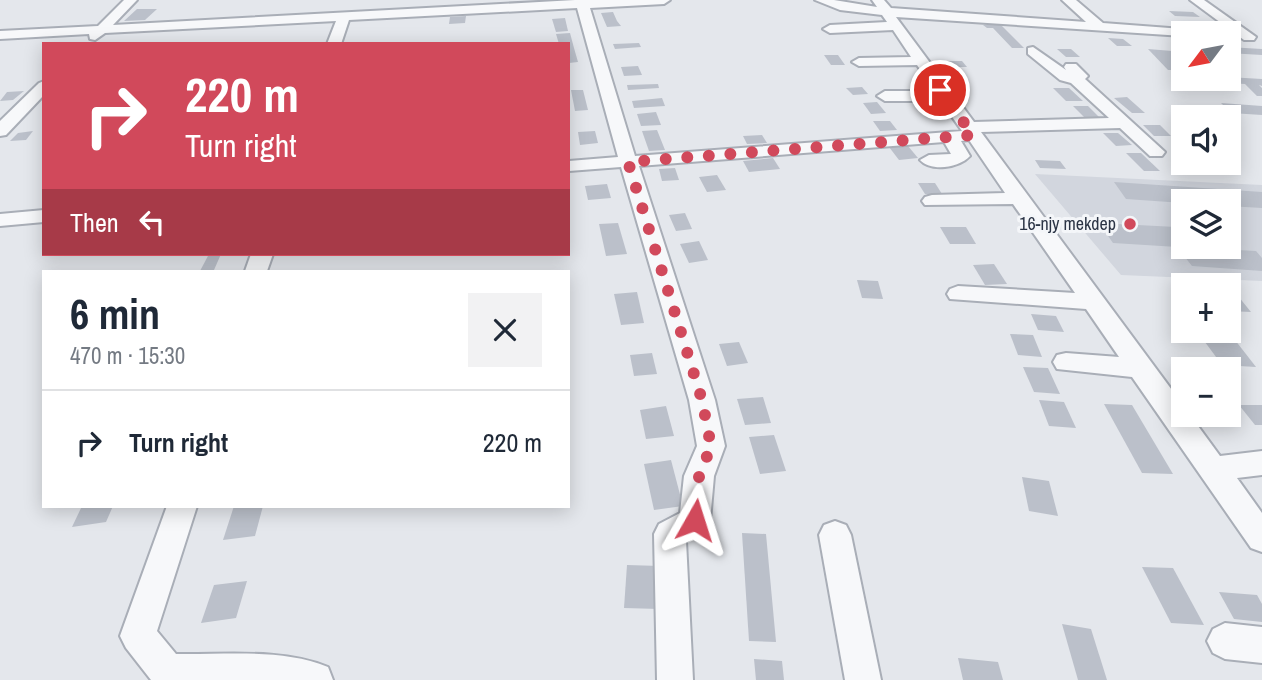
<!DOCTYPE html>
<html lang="en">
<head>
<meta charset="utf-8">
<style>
	:root { --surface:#fff; --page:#f2f2f3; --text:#1f2937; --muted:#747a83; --line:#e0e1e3 }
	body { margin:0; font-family:"Archivo Narrow",sans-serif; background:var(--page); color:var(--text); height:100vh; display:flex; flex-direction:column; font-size:26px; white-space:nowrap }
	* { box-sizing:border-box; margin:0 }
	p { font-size:23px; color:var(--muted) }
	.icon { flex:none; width:38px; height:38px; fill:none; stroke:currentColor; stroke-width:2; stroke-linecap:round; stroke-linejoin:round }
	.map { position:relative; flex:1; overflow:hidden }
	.drawer { position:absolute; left:42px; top:270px; width:528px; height:238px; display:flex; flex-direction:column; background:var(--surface); border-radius:0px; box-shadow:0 4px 18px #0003 }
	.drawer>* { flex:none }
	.banner { position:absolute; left:42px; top:42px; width:528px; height:214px; border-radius:0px; box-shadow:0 4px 18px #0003; background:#d1495b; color:#fff; overflow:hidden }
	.needle { width:46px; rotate:238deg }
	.fabs { position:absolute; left:1171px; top:21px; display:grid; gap:14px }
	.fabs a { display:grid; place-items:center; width:70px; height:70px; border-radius:0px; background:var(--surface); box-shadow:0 4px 18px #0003; font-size:35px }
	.pin { position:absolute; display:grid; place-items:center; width:60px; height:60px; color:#fff; margin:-30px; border:4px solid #fff; border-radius:50%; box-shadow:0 2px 7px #0007 }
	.me { position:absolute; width:77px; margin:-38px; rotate:6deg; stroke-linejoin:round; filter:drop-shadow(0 0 5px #0008) }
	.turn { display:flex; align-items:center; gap:24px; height:147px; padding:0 28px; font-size:32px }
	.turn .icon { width:91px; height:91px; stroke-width:2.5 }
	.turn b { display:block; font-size:49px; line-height:60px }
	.then { display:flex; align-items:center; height:66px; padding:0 28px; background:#0003; gap:14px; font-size:26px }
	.round { display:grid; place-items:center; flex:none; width:74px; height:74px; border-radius:0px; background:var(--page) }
	.overview { display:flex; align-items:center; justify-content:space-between; height:119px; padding:0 28px }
	h1 { font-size:42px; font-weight:800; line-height:52px }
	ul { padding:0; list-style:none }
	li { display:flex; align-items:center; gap:21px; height:105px; padding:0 28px; border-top:2px solid var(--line) }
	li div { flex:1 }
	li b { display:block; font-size:26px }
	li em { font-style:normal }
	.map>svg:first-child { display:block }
	.built { fill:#d2d6de; fill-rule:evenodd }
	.building { fill:#bbc0ca }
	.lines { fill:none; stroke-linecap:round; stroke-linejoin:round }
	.minor-casing { stroke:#a9aeb7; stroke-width:4 }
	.minor { fill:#f7f8fa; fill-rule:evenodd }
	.route { stroke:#d1495b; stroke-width:12; stroke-dasharray:0 21.6 }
	.poi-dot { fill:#d1495b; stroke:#f4f6f9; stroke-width:2.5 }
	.labels { text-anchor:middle; stroke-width:6; stroke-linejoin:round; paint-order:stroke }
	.poi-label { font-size:18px; fill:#2b3445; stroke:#f4f6f9; text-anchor:end }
</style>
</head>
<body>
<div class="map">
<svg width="1262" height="680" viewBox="0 0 1262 680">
	<rect width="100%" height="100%" fill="#e4e7ec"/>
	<path class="built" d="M1035 174 1262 185V281L1121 275ZM1183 201H1228V247H1183Z"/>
	<g class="building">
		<path d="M137 9H157L145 20 124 21Z"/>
		<path d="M1169 11 1193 12 1200 17 1175 16Z"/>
		<path d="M613 12 617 21 621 26 607 27 601 13Z"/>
		<path d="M466 16 465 23 449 24 450 17Z"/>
		<path d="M565 18 568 31 556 32 552 19Z"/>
		<path d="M983 25H1001L1024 48H1012L993 28H987Z"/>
		<path d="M570 33 574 48 578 62 569 63V44H559L556 34Z"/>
		<path d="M1108 38 1123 39 1132 46H1117Z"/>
		<path d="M639 43 641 47 615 49 613 44Z"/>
		<path d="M1228 47 1262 49V55L1228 53Z"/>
		<path d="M1057 49H1071L1080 57H1066Z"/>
		<path d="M1148 49 1172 51 1183 61V70H1168Z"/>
		<path d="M824 55H838L845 65H831Z"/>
		<path d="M940 61H962L967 67H944Z"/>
		<path d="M638 66 642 75 624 76 621 67Z"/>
		<path d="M1228 77 1262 79V86L1259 85 1262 88V96H1257L1245 84 1229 83 1224 79Z"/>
		<path d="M658 84 659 88 628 90 627 85Z"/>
		<path d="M862 87 868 94 853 95 846 88Z"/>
		<path d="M1053 88H1069L1083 101H1066Z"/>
		<path d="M571 90H583L588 110 575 111Z"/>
		<path d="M24 91 13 100 0 101 7 92Z"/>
		<path d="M1127 97 1145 113H1132L1114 98Z"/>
		<path d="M662 98 665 106 634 108 632 101Z"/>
		<path d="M877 102 886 113 871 114 863 103Z"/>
		<path d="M1221 103 1262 106V115L1231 113Z"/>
		<path d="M1073 106H1088L1102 120H1087Z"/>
		<path d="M656 112 661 125 641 126 637 114Z"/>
		<path d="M873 121H890L897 130 880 131Z"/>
		<path d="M1143 125H1160L1171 136H1154Z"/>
		<path d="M657 130 665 150 649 151 642 131Z"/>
		<path d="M33 131 26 140 10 141 18 133Z"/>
		<path d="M595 131 598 143 580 145 578 132Z"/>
		<path d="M1103 133H1118L1132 145 1116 146Z"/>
		<path d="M762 135 767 143 747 144 743 136Z"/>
		<path d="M908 146 918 158 899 160 889 147Z"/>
		<path d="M1126 153H1141L1160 171H1144Z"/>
		<path d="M1172 154H1183V163H1198L1206 170H1188Z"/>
		<path d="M773 158 780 169 749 172 743 161Z"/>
		<path d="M1035 160 1060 161 1066 169 1040 168Z"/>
		<path d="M675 168 679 180 662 181 659 169Z"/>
		<path d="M717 175 726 190 707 192 699 177Z"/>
		<path d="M1114 182 1262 192V208L1228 206V201L1183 203 1126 199Z"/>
		<path d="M918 183H935L942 194H925Z"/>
		<path d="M607 184 611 198 588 200 585 186Z"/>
		<path d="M685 213 692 229 676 231 669 215Z"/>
		<path d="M618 223 627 254 606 256 599 224Z"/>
		<path d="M1099 223 1176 227 1183 237V247L1256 251 1262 258V271L1192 266 1177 247 1113 243Z"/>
		<path d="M940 227H966L976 244H950Z"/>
		<path d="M699 241 708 260 689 263 680 244Z"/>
		<path d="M209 254H221L214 270 200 271Z"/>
		<path d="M994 264 1007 284 985 285 973 265Z"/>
		<path d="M857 280 878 281 883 299 862 298Z"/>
		<path d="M1228 291H1234L1251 312 1228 311Z"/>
		<path d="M637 292 644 323 621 325 614 294Z"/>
		<path d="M1031 314 1056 316 1064 332 1038 330Z"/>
		<path d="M1010 334 1033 335 1042 357 1018 355Z"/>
		<path d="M1202 338 1235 340 1256 367 1222 365Z"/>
		<path d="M739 342 748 363 727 366 719 344Z"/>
		<path d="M652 353 657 374 634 376 630 355Z"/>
		<path d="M1023 367 1048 368 1060 394 1034 392Z"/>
		<path d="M763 397 771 423 745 425 737 399Z"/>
		<path d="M1039 400 1064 402 1076 428 1049 426Z"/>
		<path d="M1104 404 1132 405 1173 474 1142 473Z"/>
		<path d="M1239 405H1262V425H1255Z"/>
		<path d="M666 406 674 436 646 439 640 410Z"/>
		<path d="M774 435 786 471 760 474 749 437Z"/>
		<path d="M671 460 683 506 654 510 644 464Z"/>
		<path d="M1022 477 1049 481 1058 516 1029 511Z"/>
		<path d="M82 506H113L106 522 72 527Z"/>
		<path d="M234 506H263L255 536 223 540Z"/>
		<path d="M742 533 766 534 776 642 749 641Z"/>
		<path d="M627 565 660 566 659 609 624 608Z"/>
		<path d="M1142 567 1173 568 1204 625 1171 623Z"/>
		<path d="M247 581 236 618 201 623 214 585Z"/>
		<path d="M1219 592 1257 595 1262 604V622L1234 619Z"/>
		<path d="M1062 624 1091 629 1107 680H1078Z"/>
		<path d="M958 658 998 662 1003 680H963Z"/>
		<path d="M754 659 782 661 784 680H756Z"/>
	</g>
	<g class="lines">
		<g class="minor-casing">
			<g id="minor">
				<path d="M124 0H137L113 25 575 0H670L664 4 590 8 635 156 962 131 941 101H885L877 96 885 91H935L917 65 859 66 852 62 859 58 911 57 893 30 830 33 823 29 830 25 887 22 882 15 840 10 815 0H834L877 7 872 0H884L891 8 1086 22 1062 0H1076L1103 23 1196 30 1198 33H1183V36L896 17 974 122 1109 118 1071 83 1060 80 1028 54V48L1033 47 1066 70 1064 67 1066 64H1076L1088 76 1085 79 1165 152 1162 156H1150L1120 128 981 132 1183 405V415H1190L1220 456 1262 451V475L1237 478 1262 513V552L1251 548 1132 377 1057 369 1053 362 1057 355 1066 353 1119 357 1086 309 950 299 947 294 950 289 958 286 1075 293 1013 204 925 205 922 201 925 197 932 195 1005 193 969 140 961 141 970 156C959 168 931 172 920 160L929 155 951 154 944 142 639 166 715 400 725 446 714 476 710 521 706 531 686 541 693 680H657L654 534 659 524 680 513 684 476 697 446 689 400 621 167 569 171V161L618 157 577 8 349 20 341 44H327L336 21 105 33 95 40 90 39 89 34 0 39V31L98 26Z"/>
				<path d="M1190 0H1204L1256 37 1254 40H1244Z"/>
				<path d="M44 81V95L6 135 0 136V121L39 83Z"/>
				<path d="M44 210V222L0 226V214Z"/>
				<path d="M251 254H273L267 271H245Z"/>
				<path d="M167 506H197L157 631 176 654C225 655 282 648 328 667L333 680H151L126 648 120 636Z"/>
				<path d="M835 521 846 525 851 535 881 680H845L819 535 824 525Z"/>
				<path d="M1225 623 1262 627V663L1225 659 1213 653 1207 641 1213 629Z"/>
			</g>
		</g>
		<use href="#minor" class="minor"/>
	</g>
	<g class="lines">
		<path class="route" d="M695 520 699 477 711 446 702 400 628 162 973 135 940 90"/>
	</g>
	<circle class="poi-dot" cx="1130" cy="224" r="7"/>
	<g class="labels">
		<g class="poi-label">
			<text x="1116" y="230">16-njy mekdep</text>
		</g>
	</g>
</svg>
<div class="fabs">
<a><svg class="needle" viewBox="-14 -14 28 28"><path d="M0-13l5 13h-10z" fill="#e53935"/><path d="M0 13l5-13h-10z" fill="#747a83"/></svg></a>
<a><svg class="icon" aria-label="sound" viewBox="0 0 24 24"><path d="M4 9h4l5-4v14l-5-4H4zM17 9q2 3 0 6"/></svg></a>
<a><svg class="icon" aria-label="layers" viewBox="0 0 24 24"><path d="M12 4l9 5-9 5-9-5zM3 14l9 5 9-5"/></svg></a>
<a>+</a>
<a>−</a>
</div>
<div class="pin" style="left:940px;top:90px;background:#d93025"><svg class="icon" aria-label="arrive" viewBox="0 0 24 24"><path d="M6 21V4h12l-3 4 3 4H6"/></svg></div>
<svg class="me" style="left:695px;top:520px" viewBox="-20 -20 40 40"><path d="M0-17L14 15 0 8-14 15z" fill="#d1495b" stroke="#fff" stroke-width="4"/></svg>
<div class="banner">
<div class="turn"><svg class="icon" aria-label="right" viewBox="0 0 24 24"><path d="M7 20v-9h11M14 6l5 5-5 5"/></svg><div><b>220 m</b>Turn right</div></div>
<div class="then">Then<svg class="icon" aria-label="left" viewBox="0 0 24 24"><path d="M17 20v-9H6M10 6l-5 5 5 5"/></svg></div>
</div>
<section class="drawer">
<div class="overview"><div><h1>6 min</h1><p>470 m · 15:30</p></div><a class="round"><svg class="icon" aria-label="close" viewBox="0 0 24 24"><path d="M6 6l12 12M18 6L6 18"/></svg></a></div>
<ul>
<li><svg class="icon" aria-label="right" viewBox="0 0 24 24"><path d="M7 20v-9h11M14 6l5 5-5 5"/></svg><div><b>Turn right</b></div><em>220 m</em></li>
</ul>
</section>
</div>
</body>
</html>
